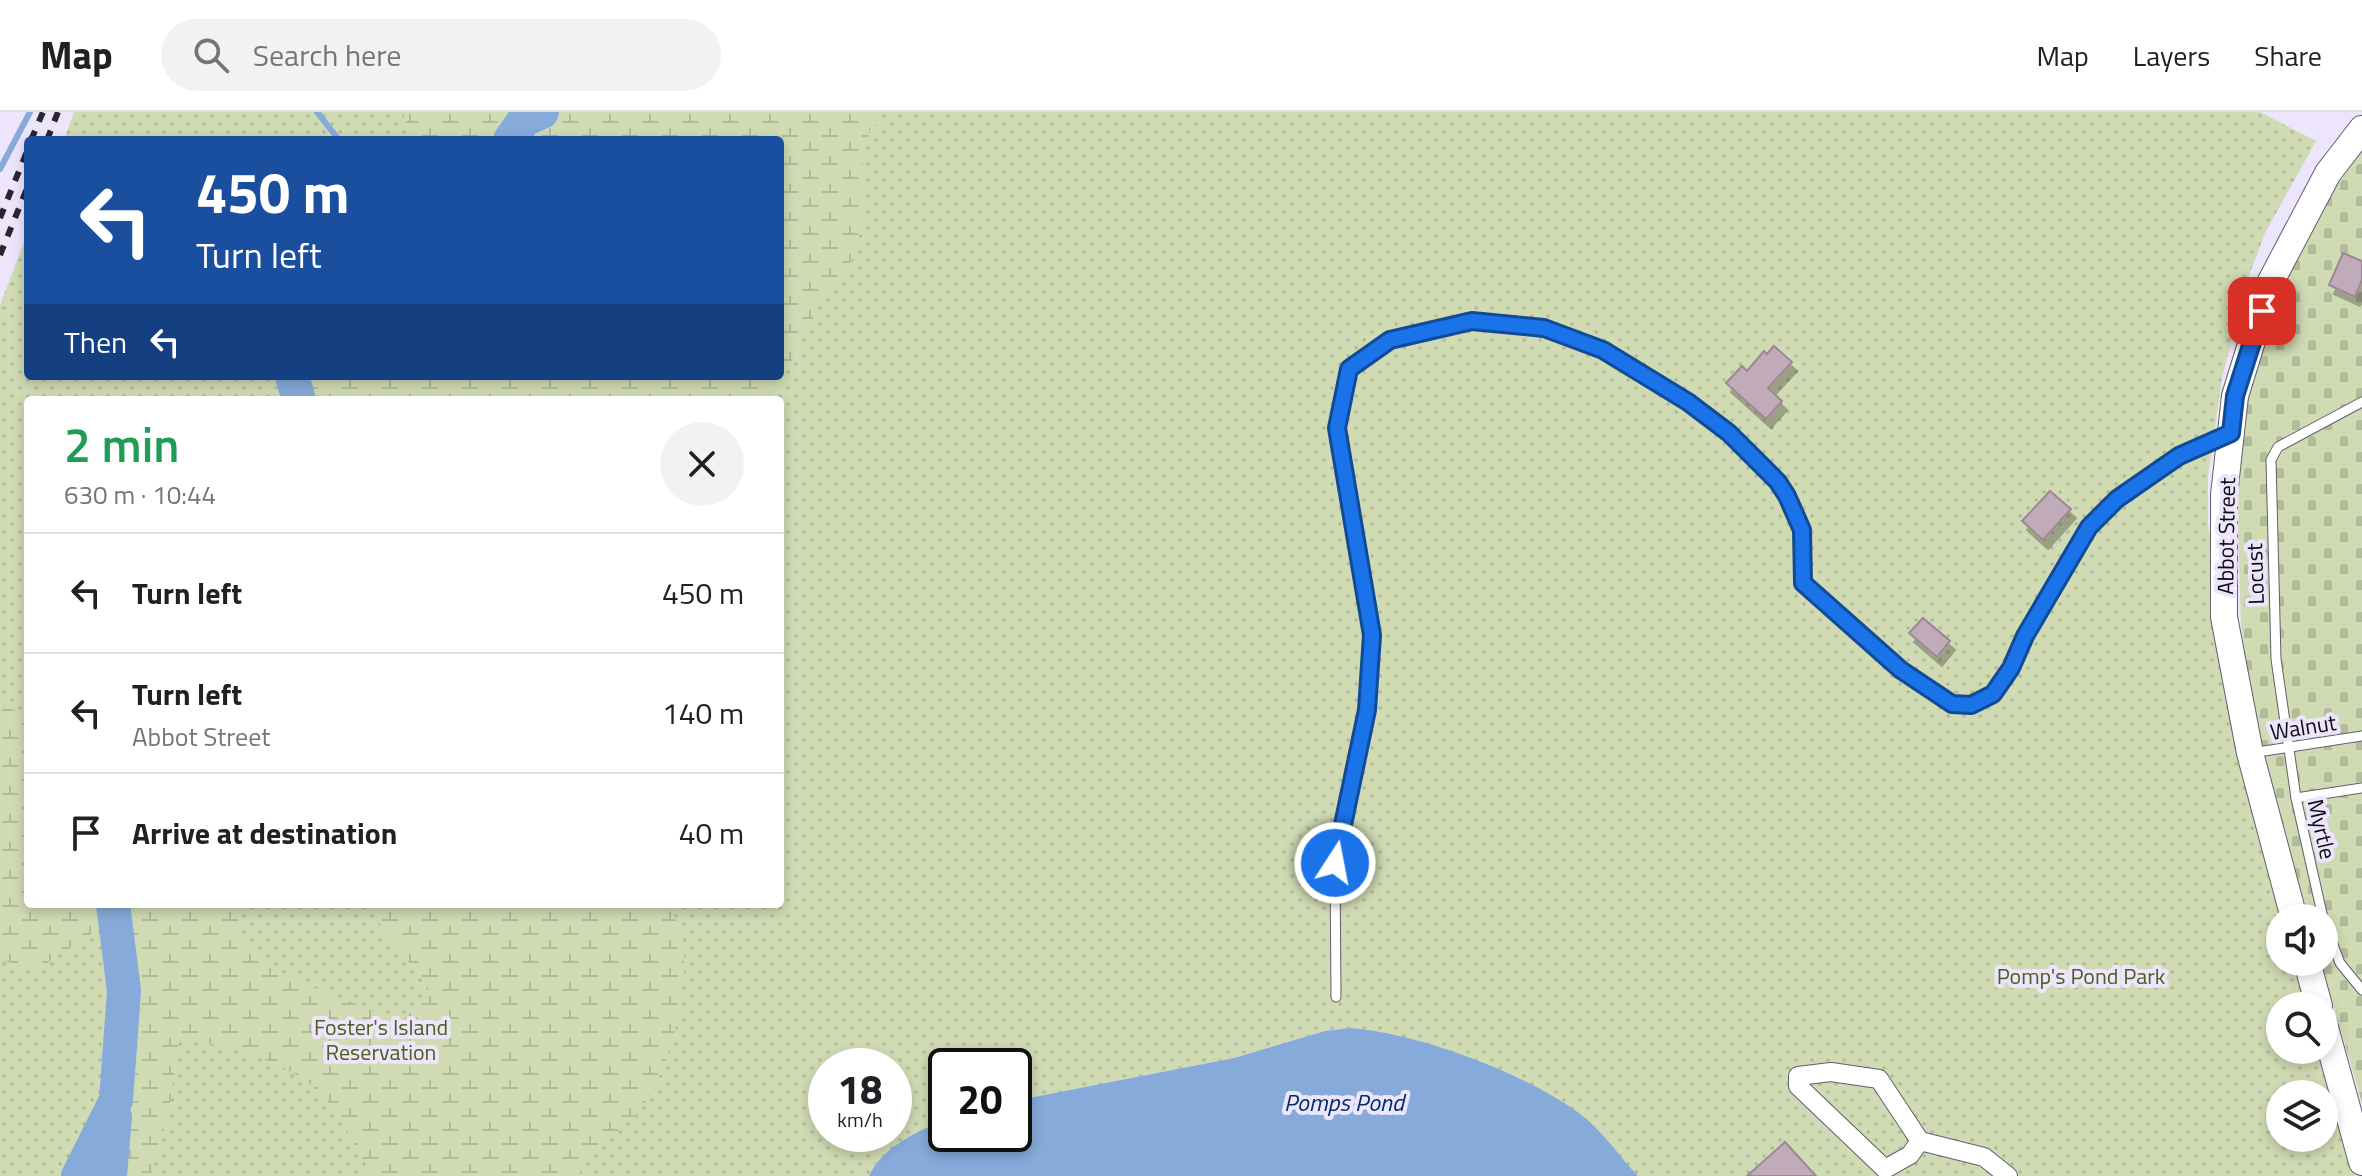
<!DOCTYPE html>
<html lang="en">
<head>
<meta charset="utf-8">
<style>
	:root { --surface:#fff; --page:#f2f2f2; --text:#202124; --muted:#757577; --line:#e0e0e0 }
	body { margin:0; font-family:"Titillium Web",sans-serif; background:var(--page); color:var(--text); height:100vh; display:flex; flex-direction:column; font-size:30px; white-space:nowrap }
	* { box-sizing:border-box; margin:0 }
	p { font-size:26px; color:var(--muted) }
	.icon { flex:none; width:44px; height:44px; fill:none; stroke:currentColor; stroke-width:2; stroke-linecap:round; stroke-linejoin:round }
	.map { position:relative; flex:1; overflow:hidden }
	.details { position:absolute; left:24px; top:284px; width:760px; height:512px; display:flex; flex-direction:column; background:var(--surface); border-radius:8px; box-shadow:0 4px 12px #0003 }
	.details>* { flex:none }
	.guide { position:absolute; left:24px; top:24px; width:760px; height:244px; border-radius:8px; box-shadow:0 4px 12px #0003; background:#1a4fa0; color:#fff; overflow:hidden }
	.tools { position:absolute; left:2266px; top:792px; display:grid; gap:16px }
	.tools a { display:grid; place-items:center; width:72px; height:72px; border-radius:50%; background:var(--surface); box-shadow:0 4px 12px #0003; font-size:40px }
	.speed { position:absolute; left:808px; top:936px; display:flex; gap:16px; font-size:40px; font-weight:700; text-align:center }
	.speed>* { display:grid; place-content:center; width:104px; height:104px; border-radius:50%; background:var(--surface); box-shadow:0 4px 12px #0003; line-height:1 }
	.speed small { font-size:20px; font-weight:400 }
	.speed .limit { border:4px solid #111; border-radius:12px; background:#fff; color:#111 }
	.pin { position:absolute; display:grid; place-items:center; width:68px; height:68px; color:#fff; margin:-34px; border-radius:16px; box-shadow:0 4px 12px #0006 }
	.me { position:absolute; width:88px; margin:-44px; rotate:11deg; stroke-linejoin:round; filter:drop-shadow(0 0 6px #0008) }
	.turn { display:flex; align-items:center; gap:28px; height:168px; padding:0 40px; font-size:36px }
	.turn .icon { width:104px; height:104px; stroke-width:2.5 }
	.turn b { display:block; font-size:56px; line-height:68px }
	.then { display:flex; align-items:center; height:76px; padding:0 40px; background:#0003; gap:16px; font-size:30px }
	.round { display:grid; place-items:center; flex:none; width:84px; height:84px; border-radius:42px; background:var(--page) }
	.head { display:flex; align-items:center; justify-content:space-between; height:136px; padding:0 40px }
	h1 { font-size:48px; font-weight:600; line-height:60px; color:#1e9e55 }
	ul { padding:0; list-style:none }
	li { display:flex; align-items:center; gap:24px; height:120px; padding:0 40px; border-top:2px solid var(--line) }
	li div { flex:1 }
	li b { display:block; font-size:30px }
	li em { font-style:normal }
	header { display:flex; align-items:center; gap:48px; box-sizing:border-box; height:112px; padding:0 40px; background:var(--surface); border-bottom:2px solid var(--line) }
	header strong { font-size:38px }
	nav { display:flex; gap:44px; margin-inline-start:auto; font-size:28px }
	.search { width:560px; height:72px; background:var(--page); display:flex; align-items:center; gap:20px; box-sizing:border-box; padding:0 28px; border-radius:44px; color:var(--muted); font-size:30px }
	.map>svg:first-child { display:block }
	.grass { fill:url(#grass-dots); fill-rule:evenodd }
	.wetland { fill:url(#wetland-marsh) }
	.cemetery { fill:url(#cemetery-stones) }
	.water { fill:#86aad9 }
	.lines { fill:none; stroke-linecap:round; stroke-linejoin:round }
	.stream { stroke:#86aad9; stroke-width:6 }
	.river { stroke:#86aad9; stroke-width:34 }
	.building { fill:#c1abb8; stroke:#9c8794; stroke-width:2; filter:url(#shadow) }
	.lane-casing { stroke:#625d6f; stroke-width:11 }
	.street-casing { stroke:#625d6f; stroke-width:20 }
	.secondary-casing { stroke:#625d6f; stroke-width:28 }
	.lane { stroke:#fff; stroke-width:9 }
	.street { stroke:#fff; stroke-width:18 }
	.secondary { stroke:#fff; stroke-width:26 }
	.rail { stroke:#28262f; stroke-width:6; stroke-dasharray:10 10; stroke-linecap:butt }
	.route-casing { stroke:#114b97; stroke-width:20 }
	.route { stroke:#1a73e8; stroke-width:14 }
	.labels { text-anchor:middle; stroke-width:8; stroke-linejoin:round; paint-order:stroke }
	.street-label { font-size:22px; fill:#0d0b12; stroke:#ece5fc }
	.park-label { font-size:22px; fill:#505c1d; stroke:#ece5fc }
	.water-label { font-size:24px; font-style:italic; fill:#002f67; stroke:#ece5fc }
</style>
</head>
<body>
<header>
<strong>Map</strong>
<div class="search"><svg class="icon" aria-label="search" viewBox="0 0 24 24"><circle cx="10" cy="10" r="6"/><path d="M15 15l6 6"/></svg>Search here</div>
<nav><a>Map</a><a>Layers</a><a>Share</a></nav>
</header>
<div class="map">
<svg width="2362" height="1064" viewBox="0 0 2362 1064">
	<defs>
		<pattern id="grass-dots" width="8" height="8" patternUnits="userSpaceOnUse" patternTransform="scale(2)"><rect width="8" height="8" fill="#d0dab3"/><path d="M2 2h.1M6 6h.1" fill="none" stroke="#b1ba99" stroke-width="1.8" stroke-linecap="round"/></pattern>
		<pattern id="wetland-marsh" width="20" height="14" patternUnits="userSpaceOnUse" patternTransform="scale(2)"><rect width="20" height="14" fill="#d0dab3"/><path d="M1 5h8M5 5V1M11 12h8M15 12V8" fill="none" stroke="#b1ba99"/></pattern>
		<pattern id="cemetery-stones" width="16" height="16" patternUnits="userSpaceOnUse" patternTransform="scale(2)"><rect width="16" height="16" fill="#d0dab3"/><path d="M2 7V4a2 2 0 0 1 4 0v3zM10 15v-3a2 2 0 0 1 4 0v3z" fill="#b1ba99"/></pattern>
		<filter id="shadow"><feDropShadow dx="5" dy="9" stdDeviation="0" flood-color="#0004"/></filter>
	</defs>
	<rect width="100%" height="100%" fill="#ece5fc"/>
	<path class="grass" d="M74 0H2260L2316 29 2265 121 2247 169 2222 266 2208 363V412L2248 685 2281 806 2280 850H2294L2306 894H2280V938H2319L2355 1064H1638L1582 1003 1502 959 1425 932 1349 916 1325 919 1234 946 1014 989V954H946V1008C918 1019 883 1035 869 1064H0V193L28 120V264H780V28H64ZM28 288H780V792H28ZM826 954H894V1022H826ZM2280 982H2324V1026H2280Z"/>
	<g class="wetland">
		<path d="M403 0H880L883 13H871L863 52V106L856 140 844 165 826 180 782 269 765 288H264L276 275 291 269 287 264H780V28H510L513 22 500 28H413Z"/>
		<path d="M0 594 28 602V792H244L238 822C281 876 340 879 399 912L431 880 365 792H667C672 802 681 814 683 825 689 874 672 958 640 997 620 1021 595 1037 577 1064H372C358 1040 345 1011 327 989 294 949 228 933 180 926L168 1003 151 1064H78L116 988 124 879 125 799 37 858 0 848Z"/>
	</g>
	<path class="cemetery" d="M2362 40V991L2321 850 2324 806H2309L2256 622 2241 513 2237 382 2247 287 2280 176 2337 73Z"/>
	<path class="water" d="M1349 916C1415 920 1525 961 1579 1001 1601 1017 1619 1044 1638 1064H869C882 1036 918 1018 946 1008V1022H1014V989L1234 946 1325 919Z"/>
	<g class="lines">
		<g class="stream">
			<path d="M317 0 339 28"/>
			<path d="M0 57 30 0"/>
		</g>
		<g class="river">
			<path d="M510 28 524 8 542 0"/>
			<path d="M292 264 299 288"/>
			<path d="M78 1064 116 988 124 879 113 792"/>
			<path d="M110 1064 115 1005"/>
		</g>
	</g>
	<g class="building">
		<path d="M2343 141 2362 149V168L2355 185 2329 173Z"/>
		<path d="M1774 234 1792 250 1768 276 1782 289 1766 307 1726 271 1742 254 1747 259 1764 239 1767 242Z"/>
		<path d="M2050 379 2071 397 2043 428 2022 409Z"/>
		<path d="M1923 506 1950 529 1937 545 1909 521Z"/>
		<path d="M1785 1030 1816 1064H1747Z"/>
	</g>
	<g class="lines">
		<g class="lane-casing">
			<g id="lane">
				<path d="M2251 641 2362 624"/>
				<path d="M2296 686 2362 676"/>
				<path d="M2323 806 2296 686 2276 547 2271 348 2278 335 2362 290"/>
				<path d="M2324 809 2340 851 2362 878"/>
				<path d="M1336 885 1335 751 1367 598 1372 523 1337 316 1349 257 1390 228 1472 209 1544 216 1603 238 1688 290 1729 321 1778 370 1787 384 1802 418 1803 471 1901 558 1952 592 1971 593 1993 582 2011 556 2025 524 2089 415 2117 387 2153 360 2228 322"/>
			</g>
		</g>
		<g class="street-casing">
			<path id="street" d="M1920 1029 1910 1043 1885 1057 1798 974V964L1831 960 1879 967 1920 1029 1984 1045 2008 1064"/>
		</g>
		<g class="secondary-casing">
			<g id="secondary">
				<path d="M2294 806 2250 641 2224 505V383L2235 284 2270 171 2328 61 2362 17"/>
				<path d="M2307 850 2319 894"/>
				<path d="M2324 912 2362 1050"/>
			</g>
		</g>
		<use href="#lane" class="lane"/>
		<use href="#street" class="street"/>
		<use href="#secondary" class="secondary"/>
		<g class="rail">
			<path d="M31 28 43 0"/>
			<path d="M47 28 58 0"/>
			<path d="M0 106 28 37"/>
			<path d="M0 143 28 74"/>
		</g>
	</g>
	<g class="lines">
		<g class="route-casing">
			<path id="route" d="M1335 751 1367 598 1372 523 1337 316 1349 257 1390 228 1472 209 1544 216 1603 238 1688 290 1729 321 1778 370 1787 384 1802 418 1803 471 1901 558 1952 592 1971 593 1993 582 2011 556 2025 524 2089 415 2117 387 2179 344 2231 321 2235 284 2262 199"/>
		</g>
		<use href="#route" class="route"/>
	</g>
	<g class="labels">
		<g class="street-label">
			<text transform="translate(2226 424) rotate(-89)" y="8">Abbot Street</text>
			<text transform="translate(2255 462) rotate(-92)" y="8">Locust</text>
			<text transform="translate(2303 615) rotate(-9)" y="8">Walnut</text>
			<text transform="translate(2322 717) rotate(77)" y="8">Myrtle</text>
		</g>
		<g class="park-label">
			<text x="2081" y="872">Pomp's Pond Park</text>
			<text x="381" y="923">Foster's Island<tspan x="381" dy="25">Reservation</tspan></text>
		</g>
		<g class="water-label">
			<text x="1344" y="999">Pomps Pond</text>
		</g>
	</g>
</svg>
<div class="tools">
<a><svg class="icon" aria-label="sound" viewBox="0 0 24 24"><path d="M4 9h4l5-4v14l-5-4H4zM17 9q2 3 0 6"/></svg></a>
<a><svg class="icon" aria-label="search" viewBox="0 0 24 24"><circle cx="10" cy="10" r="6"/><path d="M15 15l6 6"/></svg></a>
<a><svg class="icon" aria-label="layers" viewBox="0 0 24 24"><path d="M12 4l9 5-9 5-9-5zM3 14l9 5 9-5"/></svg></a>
</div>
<div class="speed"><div>18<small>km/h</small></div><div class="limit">20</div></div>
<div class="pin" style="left:2262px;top:199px;background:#d93025"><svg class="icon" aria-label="arrive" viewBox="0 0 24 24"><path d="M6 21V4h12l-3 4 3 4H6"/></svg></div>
<svg class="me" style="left:1335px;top:751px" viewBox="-20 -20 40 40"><circle r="17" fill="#1a73e8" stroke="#fff" stroke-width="3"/><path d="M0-11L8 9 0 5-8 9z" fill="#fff"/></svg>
<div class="guide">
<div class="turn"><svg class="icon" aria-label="left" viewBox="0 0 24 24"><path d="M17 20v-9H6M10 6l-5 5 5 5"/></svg><div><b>450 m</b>Turn left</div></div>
<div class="then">Then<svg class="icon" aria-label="left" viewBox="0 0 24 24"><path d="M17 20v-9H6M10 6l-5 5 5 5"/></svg></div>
</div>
<section class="details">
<div class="head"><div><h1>2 min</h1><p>630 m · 10:44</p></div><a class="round"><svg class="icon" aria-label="close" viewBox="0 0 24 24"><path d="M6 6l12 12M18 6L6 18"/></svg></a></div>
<ul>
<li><svg class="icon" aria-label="left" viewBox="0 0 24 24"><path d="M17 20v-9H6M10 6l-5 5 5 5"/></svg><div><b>Turn left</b></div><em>450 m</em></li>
<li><svg class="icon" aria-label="left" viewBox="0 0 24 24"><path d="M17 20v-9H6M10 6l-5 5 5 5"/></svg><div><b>Turn left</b><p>Abbot Street</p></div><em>140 m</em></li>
<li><svg class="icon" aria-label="arrive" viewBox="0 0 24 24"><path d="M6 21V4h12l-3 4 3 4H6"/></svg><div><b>Arrive at destination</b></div><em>40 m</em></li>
</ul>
</section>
</div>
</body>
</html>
